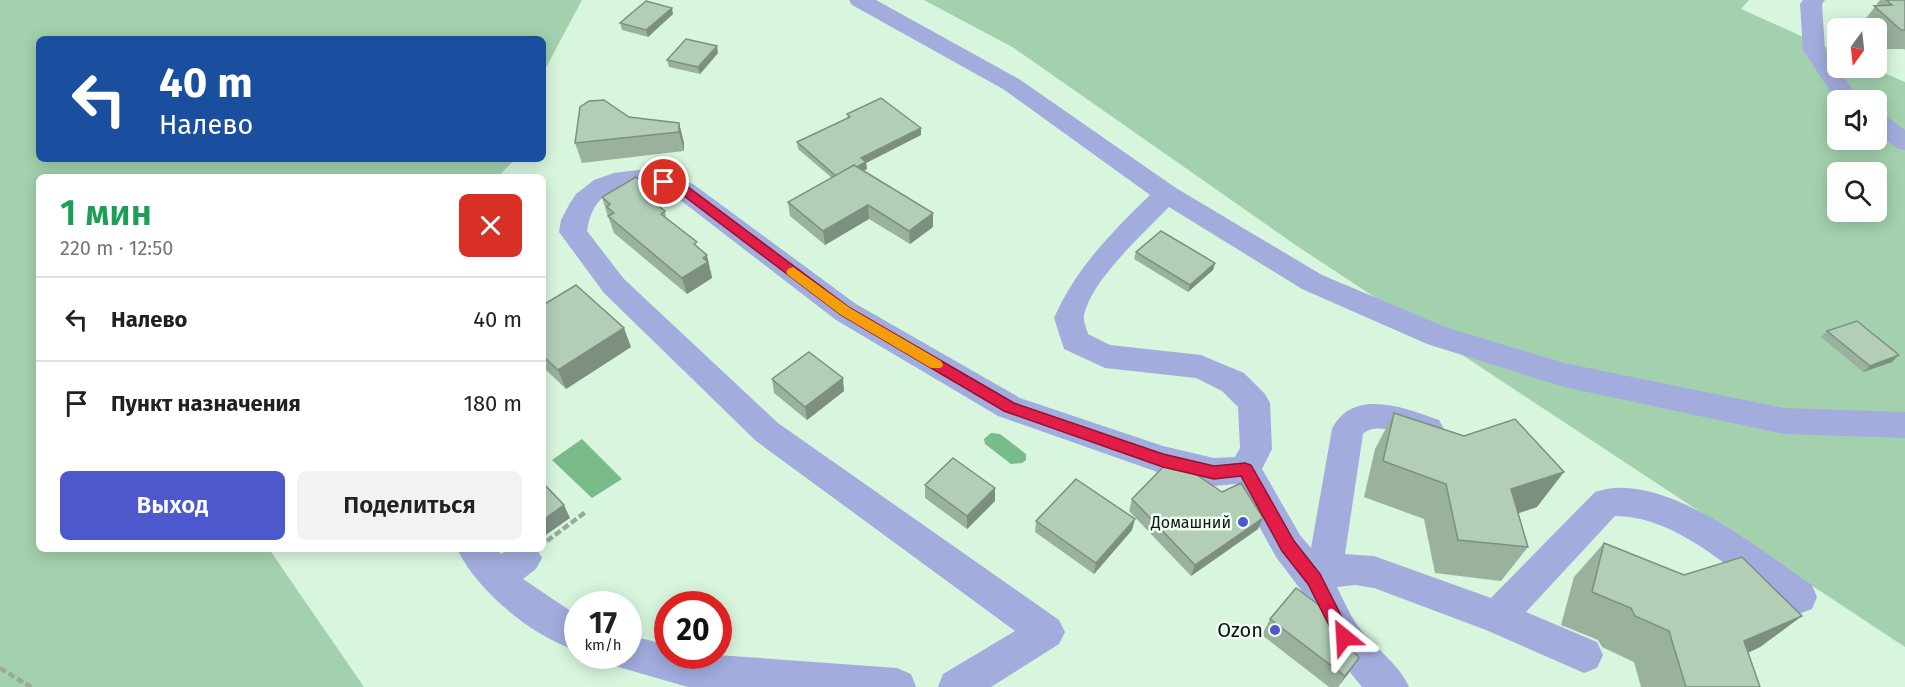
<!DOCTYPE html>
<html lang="ru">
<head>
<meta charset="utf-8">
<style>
	:root { --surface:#fff; --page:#f2f2f2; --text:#202124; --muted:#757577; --line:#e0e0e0; --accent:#4d58cd }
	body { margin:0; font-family:"Fira Sans",sans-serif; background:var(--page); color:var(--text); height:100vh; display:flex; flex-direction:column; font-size:22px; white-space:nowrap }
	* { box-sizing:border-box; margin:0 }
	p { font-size:20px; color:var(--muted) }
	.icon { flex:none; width:33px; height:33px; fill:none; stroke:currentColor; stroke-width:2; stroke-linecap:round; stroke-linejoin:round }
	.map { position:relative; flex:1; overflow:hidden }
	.details { position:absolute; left:36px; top:174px; width:510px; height:378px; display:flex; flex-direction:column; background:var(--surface); border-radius:9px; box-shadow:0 3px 15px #0003 }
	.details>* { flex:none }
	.guide { position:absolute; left:36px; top:36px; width:510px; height:126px; border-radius:9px; box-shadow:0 3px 15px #0003; background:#1a4fa0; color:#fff; overflow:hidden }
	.needle { width:39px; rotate:195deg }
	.fabs { position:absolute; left:1827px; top:18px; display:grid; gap:12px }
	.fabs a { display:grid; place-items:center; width:60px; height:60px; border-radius:9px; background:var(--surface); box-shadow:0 3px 15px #0003; font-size:30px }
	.speed { position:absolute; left:564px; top:591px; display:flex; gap:12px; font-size:30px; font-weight:700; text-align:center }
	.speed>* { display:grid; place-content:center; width:78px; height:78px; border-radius:50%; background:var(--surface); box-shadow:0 3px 15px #0003; line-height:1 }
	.speed small { font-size:15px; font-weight:400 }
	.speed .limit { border:9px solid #d22; background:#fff; color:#111 }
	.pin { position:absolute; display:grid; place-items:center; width:51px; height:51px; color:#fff; margin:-26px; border:3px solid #fff; border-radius:50%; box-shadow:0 2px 6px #0007 }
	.me { position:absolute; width:66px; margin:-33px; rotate:333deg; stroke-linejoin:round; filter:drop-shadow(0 0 4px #0008) }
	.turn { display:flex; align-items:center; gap:21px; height:126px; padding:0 24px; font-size:27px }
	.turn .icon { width:78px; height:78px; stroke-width:2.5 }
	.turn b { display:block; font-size:42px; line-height:51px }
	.round { display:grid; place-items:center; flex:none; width:63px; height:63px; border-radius:9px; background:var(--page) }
	.summary { display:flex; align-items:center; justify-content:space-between; height:102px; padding:0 24px }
	h1 { font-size:36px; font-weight:600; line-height:45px; color:#1e9e55 }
	.action { display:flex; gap:12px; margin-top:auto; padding:12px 24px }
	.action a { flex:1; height:69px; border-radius:9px; background:var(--accent); color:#fff; font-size:24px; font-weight:600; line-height:69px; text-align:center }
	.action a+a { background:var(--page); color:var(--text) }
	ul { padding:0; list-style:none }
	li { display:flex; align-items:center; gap:18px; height:84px; padding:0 24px; border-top:2px solid var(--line) }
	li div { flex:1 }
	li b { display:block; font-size:22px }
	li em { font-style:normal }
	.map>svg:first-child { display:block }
	.green { fill:#a3d1ad; fill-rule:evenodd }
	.water { fill:#79bb89 }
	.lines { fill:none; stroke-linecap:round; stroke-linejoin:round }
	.path { stroke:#94ac99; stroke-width:4.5; stroke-dasharray:7 3; stroke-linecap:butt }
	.minor { fill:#a2adde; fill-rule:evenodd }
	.wall { fill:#99b19d }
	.shaded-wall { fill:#7d9080 }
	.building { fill:#b2ceb7; stroke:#7d9080; stroke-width:1.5 }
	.route { fill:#e11d48; stroke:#92132f; stroke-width:1.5 }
	.slow { fill:#f59e0b }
	.poi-dot { fill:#4d58cd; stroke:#f2fef4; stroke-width:2 }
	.labels { text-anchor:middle; stroke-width:5; stroke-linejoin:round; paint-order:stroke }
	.poi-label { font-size:16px; fill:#0b160e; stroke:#f2fef4; text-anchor:end }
	.near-poi-label { font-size:20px; fill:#0b160e; stroke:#f2fef4; text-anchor:end }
</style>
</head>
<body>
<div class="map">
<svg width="1905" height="687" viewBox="0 0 1905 687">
	<rect width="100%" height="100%" fill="#d8f6de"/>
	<g class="green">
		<path d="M0 0H582L543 73V39H39V159H515L498 177H39V549H269L364 687H0Z"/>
		<path d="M924 0H1749L1741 9 1837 52 1838 68H1873L1905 82V647L1294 244 1014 48ZM1838 100H1876V140H1838ZM1838 172H1876V212H1838Z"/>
	</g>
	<g class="water">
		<path d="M991 433 1000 434 1026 454V460L1022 463 1011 464 985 444 984 439Z"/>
		<path d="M582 439 622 479 592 498 552 460Z"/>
	</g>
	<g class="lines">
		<g class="path">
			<path d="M547 541 587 511"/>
			<path d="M0 668 31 687"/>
		</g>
		<g class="minor">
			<path d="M849 0H876L1019 79 1176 188 1322 275 1448 328 1564 363 1784 408 1905 412V438L1784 434 1564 387 1427 344 1302 289 1169 207C1144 233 1091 280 1084 316 1083 322 1087 329 1088 334L1110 345 1201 355 1244 373 1265 394 1270 403 1272 449 1262 469 1300 535 1311 548 1332 429C1353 387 1405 408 1439 420L1444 429 1439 438C1415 446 1381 417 1363 434L1345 554 1374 556 1491 598 1595 492C1661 468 1760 550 1812 585L1817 597 1812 609 1799 614C1782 607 1768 595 1753 584 1713 555 1667 516 1615 516L1526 612 1597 642 1603 655 1597 668 1584 673 1486 630 1374 588 1355 585 1337 587C1343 599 1349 613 1357 625 1373 647 1399 663 1409 687H1362L1331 649 1301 590 1276 557 1236 484 1214 486 1163 474 998 416 836 320 675 196C637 182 594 180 587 231L624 279 778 423 1059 620 1065 632 1059 644 991 687H938L943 674 1015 631 756 441 604 293 559 232 561 220 570 203 576 194 594 180 614 173 638 170 671 176 693 184 856 304 1020 398 1163 446 1214 458 1235 457 1240 448 1238 407 1222 391 1196 378 1105 368 1064 349 1054 318C1076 268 1112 232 1150 195L1003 89 852 5Z"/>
			<path d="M1803 0H1825L1822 4 1825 50 1853 90 1863 100H1836L1803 50 1800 4Z"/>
			<path d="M1876 113 1885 115 1905 130V150L1896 148 1876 132Z"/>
			<path d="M457 549H497L501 554 509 549H537L542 558 536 569 523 579 578 616V651C533 637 478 592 457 549Z"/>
			<path d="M628 635 668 645V656L718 655 897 668 911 674 916 687H688L615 666 610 656H628Z"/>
		</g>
	</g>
	<g class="wall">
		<path d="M1880 0H1905V50L1904 49H1886L1876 40V28H1865L1861 25Z"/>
		<path d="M673 14 648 37 622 30 620 23Z"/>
		<path d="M718 53 700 74 669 67 667 60Z"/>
		<path d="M847 114 921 128V135L866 163 867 169 863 171 933 227 910 244 869 219 825 245 790 216 788 202 832 178 798 149 797 142 848 118Z"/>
		<path d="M629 117 679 123 684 143V151L582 163 575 143Z"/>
		<path d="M602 197 660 208 665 211 666 218 698 248 711 272 712 278 687 294 614 233 608 216H609L607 214Z"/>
		<path d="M1136 252 1215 263 1213 270 1188 292 1134 259Z"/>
		<path d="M543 305 631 347 566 389 543 367Z"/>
		<path d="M1827 331 1899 355 1892 362 1863 372 1821 337Z"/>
		<path d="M772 379 844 391 807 420 774 393Z"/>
		<path d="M1394 413 1537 507 1518 513 1528 547 1501 581 1435 573 1424 519 1364 497 1375 449Z"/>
		<path d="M925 485 995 501 967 529 925 498Z"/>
		<path d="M1222 492 1258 529 1191 576 1129 511 1132 499Z"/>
		<path d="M1036 521 1132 530 1094 574 1035 532Z"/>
		<path d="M1604 543 1684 575 1802 616 1760 647 1748 653 1760 687H1641L1634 662 1602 647 1598 640 1561 625 1574 577Z"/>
		<path d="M1270 619 1339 634 1359 658 1338 687H1329L1262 635Z"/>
	</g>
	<g class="shaded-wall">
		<path d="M672 8 673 14 648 37 646 30Z"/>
		<path d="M717 46 718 53 700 74 698 67Z"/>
		<path d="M679 123 684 143V151L679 132Z"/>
		<path d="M921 128V135L866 163 867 169 838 184 861 158Z"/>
		<path d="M655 192 660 208 646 197Z"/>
		<path d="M868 205 869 219 825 245 823 231Z"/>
		<path d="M933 213V227L910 244 909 231Z"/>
		<path d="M707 255 712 278 687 294 682 278 703 258Z"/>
		<path d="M1215 263 1213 270 1188 292 1190 285Z"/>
		<path d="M624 328 631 347 566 389 558 370Z"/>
		<path d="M1899 355 1892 362 1863 372 1870 366Z"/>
		<path d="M843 378 844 391 807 420 805 407Z"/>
		<path d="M1564 472 1537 507 1486 524 1511 489Z"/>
		<path d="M995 488V501L967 529V516Z"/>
		<path d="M564 505 570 518 543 537V520Z"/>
		<path d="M1263 518 1258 529 1191 576 1195 565Z"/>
		<path d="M1135 519 1132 530 1094 574 1096 563Z"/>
		<path d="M1802 616 1760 647 1705 672 1744 641Z"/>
		<path d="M1359 658 1348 674 1338 687 1345 676Z"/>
	</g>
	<g class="building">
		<path d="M1886 0H1905V30H1901L1874 6 1892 5Z"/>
		<path d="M646 1 672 8 646 30 620 23Z"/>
		<path d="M686 39 717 46 698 67 667 60Z"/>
		<path d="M881 98 921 128 861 158 866 162 857 167 854 165 836 176 797 142 850 117 847 114Z"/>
		<path d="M604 100 629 117 679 123V132L575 143 580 107 589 101Z"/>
		<path d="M854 165 933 213 909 231 868 205 823 231 788 202Z"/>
		<path d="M636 177 655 192 646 197 665 211 661 214 697 242 694 244 707 255 703 258 708 262 682 278 608 216 614 213 607 207 610 204 602 197Z"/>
		<path d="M1161 231 1215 263 1190 285 1136 252Z"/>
		<path d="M576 285 624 328 558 370 543 356V305Z"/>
		<path d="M1857 321 1899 355 1870 366 1827 331Z"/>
		<path d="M809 352 843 378 805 407 772 379Z"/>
		<path d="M1394 413 1464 436 1515 419 1564 472 1511 489 1528 547 1458 540 1446 484 1383 461Z"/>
		<path d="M953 458 995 488 967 516 925 485Z"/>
		<path d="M1165 465 1191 471 1222 492 1241 483 1263 518 1195 565 1132 499Z"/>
		<path d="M1076 479 1135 519 1096 563 1036 521Z"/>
		<path d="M543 483 564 505 543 520Z"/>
		<path d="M1604 543 1684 575 1742 557 1802 616 1744 641 1760 687H1686L1669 631 1635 616 1631 608 1592 592Z"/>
		<path d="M1296 588 1327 611 1339 634 1359 658 1345 676 1270 619Z"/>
	</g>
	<path class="route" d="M664 179 688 187 850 308 1014 403 1163 454 1214 466 1245 463 1251 465 1294 541 1320 574 1352 637 1350 643 1344 645 1338 643 1308 584 1282 551 1241 476 1214 479 1163 467 1004 411 841 315 680 193 660 185V180Z"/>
	<path class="slow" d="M793 267 850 308 941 361 943 365 941 368H931L841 315 788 275 786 272 788 269Z"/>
	<g class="poi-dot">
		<circle cx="1243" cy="522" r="6"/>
		<circle cx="1275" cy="630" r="6"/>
	</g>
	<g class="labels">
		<g class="poi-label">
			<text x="1231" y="528">Домашний</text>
		</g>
		<g class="near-poi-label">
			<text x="1263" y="637">Ozon</text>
		</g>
	</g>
</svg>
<div class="fabs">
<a><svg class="needle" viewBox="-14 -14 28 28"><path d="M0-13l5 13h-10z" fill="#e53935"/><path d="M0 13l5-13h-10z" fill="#757577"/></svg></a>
<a><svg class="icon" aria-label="sound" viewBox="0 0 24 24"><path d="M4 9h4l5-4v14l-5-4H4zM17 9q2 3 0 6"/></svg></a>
<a><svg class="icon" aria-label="search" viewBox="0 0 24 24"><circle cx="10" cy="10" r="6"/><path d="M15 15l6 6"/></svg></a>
</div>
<div class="speed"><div>17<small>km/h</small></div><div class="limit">20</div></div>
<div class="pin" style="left:664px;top:182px;background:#d93025"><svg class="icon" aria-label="arrive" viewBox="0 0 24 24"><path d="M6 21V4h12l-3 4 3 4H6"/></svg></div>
<svg class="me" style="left:1344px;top:637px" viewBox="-20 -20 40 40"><path d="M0-17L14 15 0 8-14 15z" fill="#e11d48" stroke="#fff" stroke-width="4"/></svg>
<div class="guide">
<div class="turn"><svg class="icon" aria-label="left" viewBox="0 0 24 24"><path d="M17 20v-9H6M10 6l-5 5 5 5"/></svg><div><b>40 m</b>Налево</div></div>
</div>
<section class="details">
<div class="summary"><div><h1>1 мин</h1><p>220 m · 12:50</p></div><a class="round" style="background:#d93025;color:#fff"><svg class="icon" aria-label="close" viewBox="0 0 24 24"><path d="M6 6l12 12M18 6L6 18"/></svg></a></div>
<ul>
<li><svg class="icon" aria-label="left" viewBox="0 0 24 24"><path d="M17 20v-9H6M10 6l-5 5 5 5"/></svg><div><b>Налево</b></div><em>40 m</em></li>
<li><svg class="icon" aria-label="arrive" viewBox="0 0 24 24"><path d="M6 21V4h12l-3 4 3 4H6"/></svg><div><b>Пункт назначения</b></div><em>180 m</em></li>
</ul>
<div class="action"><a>Выход</a><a>Поделиться</a></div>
</section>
</div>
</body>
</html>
